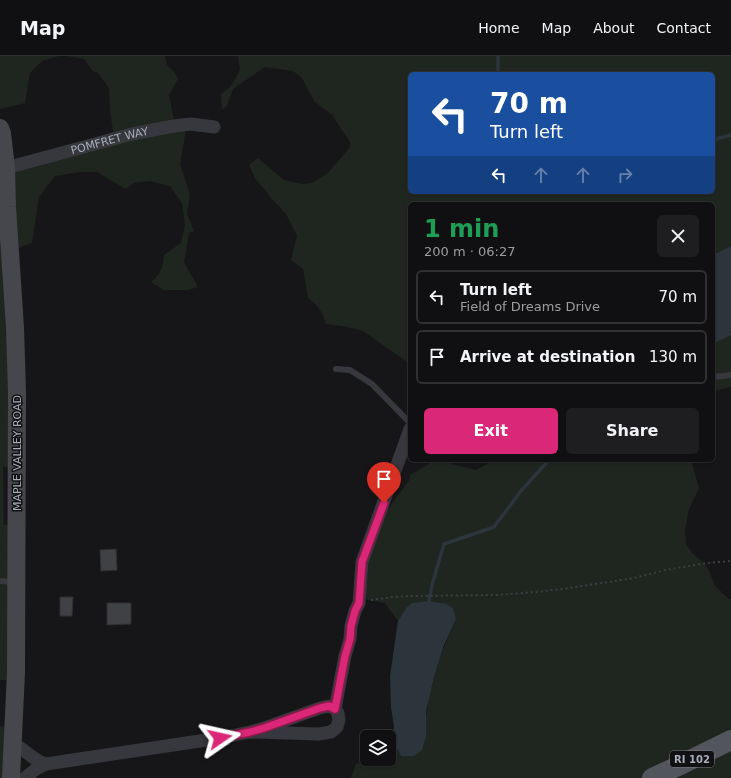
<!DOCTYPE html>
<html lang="en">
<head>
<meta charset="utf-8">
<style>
	:root { --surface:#101012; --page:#1e1e20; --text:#f1f3f6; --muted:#9c9d9f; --line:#303032; --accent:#db2777 }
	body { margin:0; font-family:"DejaVu Sans",sans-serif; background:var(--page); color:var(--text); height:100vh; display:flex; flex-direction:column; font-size:15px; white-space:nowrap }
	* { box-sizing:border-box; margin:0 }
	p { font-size:13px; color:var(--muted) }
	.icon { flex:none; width:22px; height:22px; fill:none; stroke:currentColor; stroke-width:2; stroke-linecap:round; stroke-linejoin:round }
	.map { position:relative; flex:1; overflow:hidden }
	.details { position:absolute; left:408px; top:146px; width:307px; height:260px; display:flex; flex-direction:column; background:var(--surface); border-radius:6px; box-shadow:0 1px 3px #0004,0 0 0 1px var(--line) }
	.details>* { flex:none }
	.guide { position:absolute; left:408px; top:16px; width:307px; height:122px; border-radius:6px; box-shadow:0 1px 3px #0004,0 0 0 1px var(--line); background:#1a4fa0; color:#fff; overflow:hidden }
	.tools { position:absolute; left:360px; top:674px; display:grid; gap:8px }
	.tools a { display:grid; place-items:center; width:36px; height:36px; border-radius:6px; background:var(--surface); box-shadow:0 1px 3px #0004,0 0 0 1px var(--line); font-size:20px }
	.pin { position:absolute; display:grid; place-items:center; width:34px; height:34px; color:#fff; margin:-41px -17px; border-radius:50% 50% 50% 0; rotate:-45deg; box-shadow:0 0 4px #0007 }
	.pin .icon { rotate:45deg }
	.me { position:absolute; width:44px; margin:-22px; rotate:79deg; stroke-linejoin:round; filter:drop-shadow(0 0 3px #0008) }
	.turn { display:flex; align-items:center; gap:14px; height:84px; padding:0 16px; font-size:18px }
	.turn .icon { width:52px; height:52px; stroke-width:2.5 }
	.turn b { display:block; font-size:28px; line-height:34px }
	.lanes { display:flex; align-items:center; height:38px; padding:0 16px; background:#0003; justify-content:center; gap:20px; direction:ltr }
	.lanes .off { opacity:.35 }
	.round { display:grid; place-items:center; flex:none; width:42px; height:42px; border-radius:6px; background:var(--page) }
	.headline { display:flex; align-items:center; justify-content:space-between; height:68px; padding:0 16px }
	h1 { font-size:24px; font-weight:600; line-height:30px; color:#1e9e55 }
	.cta { display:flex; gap:8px; margin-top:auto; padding:8px 16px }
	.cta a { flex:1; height:46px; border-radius:6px; background:var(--accent); color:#fff; font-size:16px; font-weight:600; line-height:46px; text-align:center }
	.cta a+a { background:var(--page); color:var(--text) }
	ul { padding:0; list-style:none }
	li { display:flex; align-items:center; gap:12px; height:54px; margin:0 8px 6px; padding:0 8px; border:2px solid var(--line); border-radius:6px }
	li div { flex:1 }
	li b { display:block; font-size:15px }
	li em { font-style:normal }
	header { display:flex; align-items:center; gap:24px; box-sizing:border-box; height:56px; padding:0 20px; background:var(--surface); border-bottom:1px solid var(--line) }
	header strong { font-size:19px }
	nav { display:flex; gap:22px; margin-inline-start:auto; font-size:14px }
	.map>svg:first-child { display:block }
	.green { fill:#1e261f; fill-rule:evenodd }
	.water { fill:#2c353c }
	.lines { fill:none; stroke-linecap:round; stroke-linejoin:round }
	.stream { stroke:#2c353c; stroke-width:3.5 }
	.building { fill:#404145; stroke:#303034 }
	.path { stroke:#3d3f44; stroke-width:2; stroke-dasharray:2 3; stroke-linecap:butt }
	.lane { stroke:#37383d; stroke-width:6 }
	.street { stroke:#37383d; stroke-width:13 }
	.secondary { stroke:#45474d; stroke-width:18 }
	.primary { stroke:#53555c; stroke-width:20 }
	.route-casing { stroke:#8e194d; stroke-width:10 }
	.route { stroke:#db2777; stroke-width:7 }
	.labels { text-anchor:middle; stroke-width:3; stroke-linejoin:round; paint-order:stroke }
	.shield { fill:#111113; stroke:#7b7e86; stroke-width:1 }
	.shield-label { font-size:10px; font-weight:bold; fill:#a8adb8 }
	.street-label { font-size:11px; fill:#a8adb8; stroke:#111113 }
</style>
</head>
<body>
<header>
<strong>Map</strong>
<nav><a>Home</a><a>Map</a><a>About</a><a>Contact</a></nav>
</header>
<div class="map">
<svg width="731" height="722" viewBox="0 0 731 722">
	<rect width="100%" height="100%" fill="#161618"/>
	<g class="green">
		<path d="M0 0H59L42 5 30 17 25 47 0 53Z"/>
		<path d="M67 0H165L167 9 175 17 178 23 169 39 175 69 187 68 180 108 190 139 187 158 194 175 189 177 184 206 198 231 188 234H164L151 226C161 218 163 211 164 199L181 187 185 169 182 147 170 130 150 125 134 127 126 133 97 116H79L55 120 39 141 32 187 11 194 15 410 3 411 4 469 15 468 9 624H0V83L5 111 114 82 110 55 109 32 98 17 93 15 84 3Z"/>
		<path d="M238 0H731V190L713 199V148H410V308L363 275 348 271 326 268C324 258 317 248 308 242L303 213 291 204 297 180 286 158 270 141 266 135 256 124 249 109 258 102 284 124 302 128 312 127 329 116 350 91V86L332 59 314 45 302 22 293 15 265 11 233 33 227 49 222 54 221 38 231 30 240 14ZM410 18H713V136H410Z"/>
		<path d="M731 279V331L713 335V288Z"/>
		<path d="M432 404H437L476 414 495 404H691L699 432 689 453 685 474 686 488 692 497 707 510 715 530 729 543H731V722H351L356 708 370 703H389V689L392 684 401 700 426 680C426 672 425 663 427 655 432 622 442 593 456 563L406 552 398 565 385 547 359 542V520L386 456 410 423V419L428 409Z"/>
		<path d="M0 670 11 671 10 722H0Z"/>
	</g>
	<g class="water">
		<path d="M731 190V279L713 288V199Z"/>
		<path d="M429 545 446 548 453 552 456 563 444 589 434 621 426 656V680L422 694 414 700H401L392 684 394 670 391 652 390 620 398 565 406 552 412 547Z"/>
	</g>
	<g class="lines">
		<g class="stream">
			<path d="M498 18V0"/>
			<path d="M713 84 731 79"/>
			<path d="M584 136 587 137 593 136"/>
			<path d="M429 545 432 529 444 488 494 471 521 435 549 404"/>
		</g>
	</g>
	<g class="building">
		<path d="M116 493 117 514 101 515 100 494Z"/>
		<path d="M60 541H73L72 560H60Z"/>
		<path d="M107 547H131V568L107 569Z"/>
	</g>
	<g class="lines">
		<path class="path" d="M371 544 393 541 412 540 498 539 535 536 563 533 634 522 665 514 707 507 731 505"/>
		<g class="lane">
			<path d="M336 313 350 314 372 328 410 367"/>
			<path d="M713 321 731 319"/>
			<path d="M0 525 15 526"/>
		</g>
		<g class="street">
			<path id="s1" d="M6 112 132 78 174 70 191 68 214 71"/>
			<path d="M250 676 264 672 320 652 329 650 335 653 345 600 350 583 351 570 355 555 359 547 362 506 410 373"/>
			<path d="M12 687C26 693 31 704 46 708"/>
			<path d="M25 722 36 713 46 708 220 682 250 676 319 678 331 676 337 671 339 664 338 657 335 653"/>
		</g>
		<path class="secondary" d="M0 72 2 77 6 112 7 151 15 271 17 337 16 616 11 722"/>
		<path class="primary" d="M652 722 676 711 731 684"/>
	</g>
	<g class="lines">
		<g class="route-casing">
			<path id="route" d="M220 682 250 676 264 672 320 652 329 650 335 653 345 600 350 583 351 570 355 555 359 547 362 506 384 447"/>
		</g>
		<use href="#route" class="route"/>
	</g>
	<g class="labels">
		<rect class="shield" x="670" y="695" width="44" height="16" rx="3"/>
		<g class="shield-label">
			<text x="692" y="707">RI 102</text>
		</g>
		<g class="street-label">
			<text dy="4" stroke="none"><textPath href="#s1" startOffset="107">POMFRET WAY</textPath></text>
			<text transform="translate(17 397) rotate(-90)" y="4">MAPLE VALLEY ROAD</text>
		</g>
	</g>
</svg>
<div class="tools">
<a><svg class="icon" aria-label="layers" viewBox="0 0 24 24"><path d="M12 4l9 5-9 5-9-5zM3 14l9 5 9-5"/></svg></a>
</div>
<div class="pin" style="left:384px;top:447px;background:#d93025"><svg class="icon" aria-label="arrive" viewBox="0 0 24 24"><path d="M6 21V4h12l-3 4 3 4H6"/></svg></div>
<svg class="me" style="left:220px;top:682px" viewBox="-20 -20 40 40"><path d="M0-17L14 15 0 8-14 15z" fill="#db2777" stroke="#fff" stroke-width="4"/></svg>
<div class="guide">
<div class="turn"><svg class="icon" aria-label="left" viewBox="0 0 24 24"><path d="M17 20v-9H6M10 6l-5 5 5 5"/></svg><div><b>70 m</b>Turn left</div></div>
<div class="lanes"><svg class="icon" aria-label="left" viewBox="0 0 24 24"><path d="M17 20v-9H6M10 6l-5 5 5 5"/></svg><svg class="icon off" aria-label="ahead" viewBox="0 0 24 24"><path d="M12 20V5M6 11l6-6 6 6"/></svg><svg class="icon off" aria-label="ahead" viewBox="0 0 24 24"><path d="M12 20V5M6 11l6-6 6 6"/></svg><svg class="icon off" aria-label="right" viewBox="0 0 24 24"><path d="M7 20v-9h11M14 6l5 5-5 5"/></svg></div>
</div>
<section class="details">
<div class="headline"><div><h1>1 min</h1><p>200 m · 06:27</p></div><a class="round"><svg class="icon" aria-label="close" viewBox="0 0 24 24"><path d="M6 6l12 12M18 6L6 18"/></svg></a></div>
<ul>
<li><svg class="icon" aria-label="left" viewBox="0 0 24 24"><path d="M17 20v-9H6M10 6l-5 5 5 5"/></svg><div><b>Turn left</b><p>Field of Dreams Drive</p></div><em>70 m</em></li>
<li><svg class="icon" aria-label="arrive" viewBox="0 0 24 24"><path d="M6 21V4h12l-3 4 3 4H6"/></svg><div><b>Arrive at destination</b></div><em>130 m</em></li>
</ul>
<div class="cta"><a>Exit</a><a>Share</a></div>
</section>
</div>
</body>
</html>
